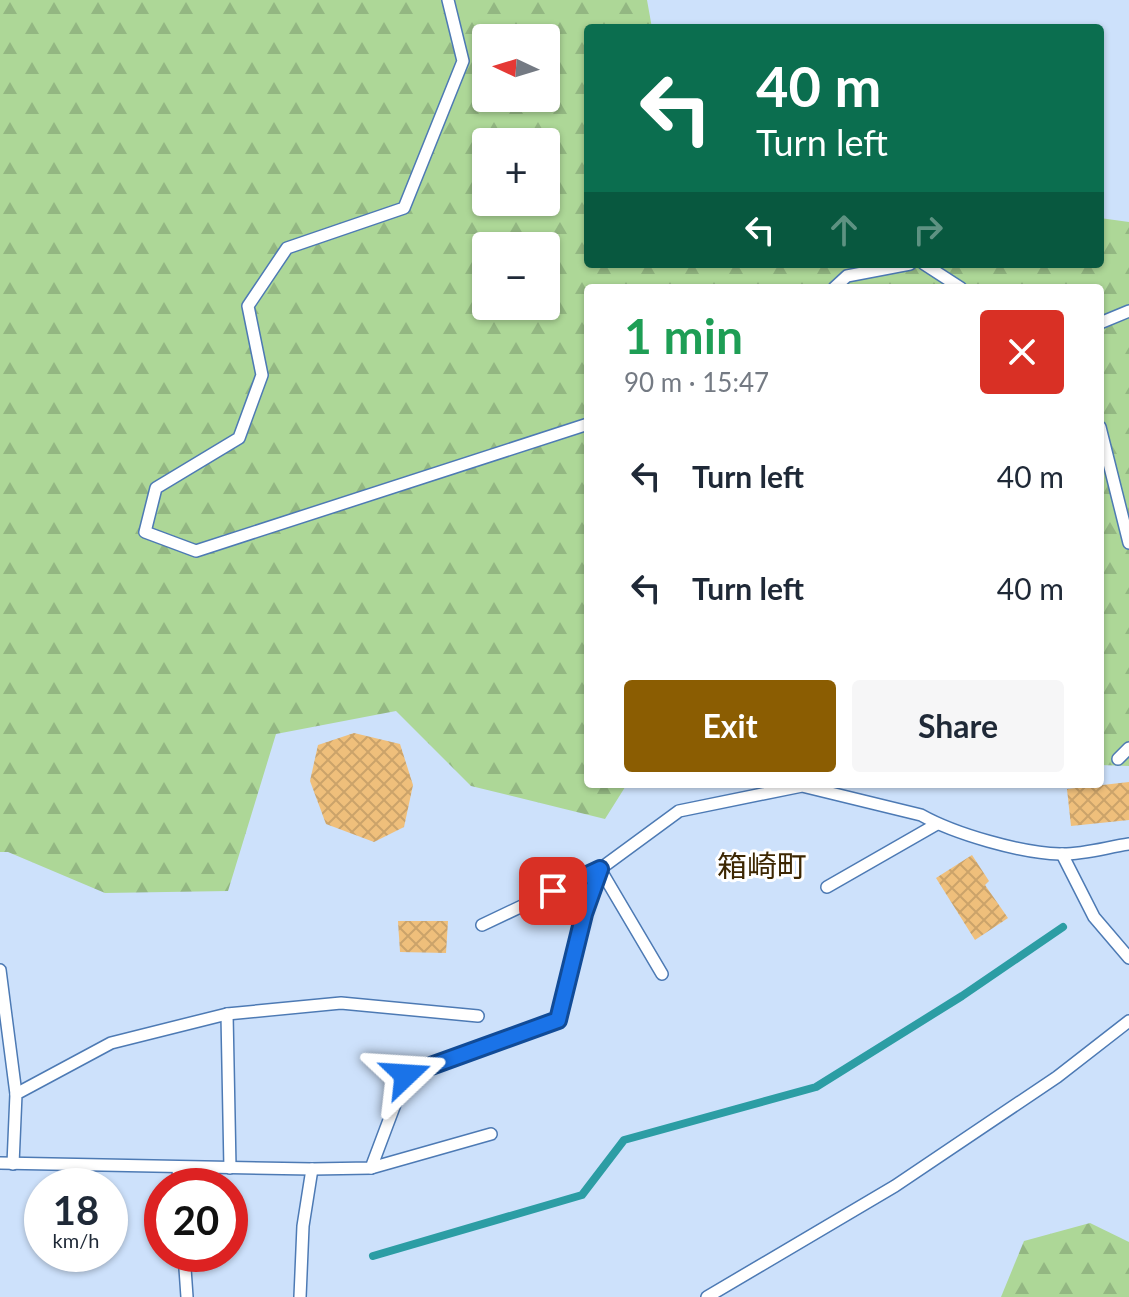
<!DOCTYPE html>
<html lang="en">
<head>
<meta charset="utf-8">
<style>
	:root { --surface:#fff; --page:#f6f6f7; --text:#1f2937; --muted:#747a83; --accent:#8b5d02 }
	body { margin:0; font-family:Lato,"Noto Sans JP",sans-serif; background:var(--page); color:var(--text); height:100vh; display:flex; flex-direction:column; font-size:30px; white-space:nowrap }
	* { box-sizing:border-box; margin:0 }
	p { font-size:26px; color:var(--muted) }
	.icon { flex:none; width:44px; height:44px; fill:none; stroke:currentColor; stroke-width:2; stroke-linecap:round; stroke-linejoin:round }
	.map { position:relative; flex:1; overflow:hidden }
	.sheet { position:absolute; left:584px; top:284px; width:520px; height:504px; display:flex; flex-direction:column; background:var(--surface); border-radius:8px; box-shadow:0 2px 6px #0004 }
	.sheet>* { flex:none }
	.top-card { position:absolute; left:584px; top:24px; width:520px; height:244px; border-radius:8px; box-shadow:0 2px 6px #0004; background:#0b6e4f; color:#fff; overflow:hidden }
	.needle { width:52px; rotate:274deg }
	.fabs { position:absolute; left:472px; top:24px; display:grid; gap:16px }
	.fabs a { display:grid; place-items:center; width:88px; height:88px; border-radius:8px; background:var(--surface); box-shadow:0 2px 6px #0004; font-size:40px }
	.speed { position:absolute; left:24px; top:1168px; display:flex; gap:16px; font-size:40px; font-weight:700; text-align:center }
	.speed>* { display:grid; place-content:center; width:104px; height:104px; border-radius:50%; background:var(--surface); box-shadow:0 2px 6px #0004; line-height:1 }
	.speed small { font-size:20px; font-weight:400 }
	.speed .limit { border:12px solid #d22; background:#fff; color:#111 }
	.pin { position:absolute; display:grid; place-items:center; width:68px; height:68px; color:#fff; margin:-34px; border-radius:16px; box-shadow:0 4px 12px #0006 }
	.me { position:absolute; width:88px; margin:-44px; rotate:70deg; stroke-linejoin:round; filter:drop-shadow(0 0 6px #0008) }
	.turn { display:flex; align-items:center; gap:28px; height:168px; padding:0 40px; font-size:36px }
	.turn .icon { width:104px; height:104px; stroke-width:2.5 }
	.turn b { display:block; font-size:56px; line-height:68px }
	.lanes { display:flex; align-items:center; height:76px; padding:0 40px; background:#0003; justify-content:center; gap:40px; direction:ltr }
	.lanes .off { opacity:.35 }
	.round { display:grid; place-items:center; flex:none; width:84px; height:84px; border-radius:8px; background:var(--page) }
	.overview { display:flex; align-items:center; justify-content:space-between; height:136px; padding:0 40px }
	h1 { font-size:48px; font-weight:700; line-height:60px; color:#1e9e55 }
	.cta { display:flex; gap:16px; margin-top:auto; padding:16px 40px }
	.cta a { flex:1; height:92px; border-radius:8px; background:var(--accent); color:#fff; font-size:32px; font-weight:700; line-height:92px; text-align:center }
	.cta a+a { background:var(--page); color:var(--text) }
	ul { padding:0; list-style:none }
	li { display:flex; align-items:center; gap:24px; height:112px; padding:0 40px }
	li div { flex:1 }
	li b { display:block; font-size:30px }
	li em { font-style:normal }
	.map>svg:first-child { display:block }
	.forest { fill:url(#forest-firs); fill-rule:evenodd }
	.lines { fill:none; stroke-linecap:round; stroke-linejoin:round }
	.stream { stroke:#2c9da4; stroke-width:8 }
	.building { fill:url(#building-cross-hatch) }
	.lane-casing { stroke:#4d7ab4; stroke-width:14 }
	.lane { stroke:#fff; stroke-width:11 }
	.route-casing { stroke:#114b97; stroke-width:20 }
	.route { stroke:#1a73e8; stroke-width:14 }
	.labels { text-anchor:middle; stroke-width:6; stroke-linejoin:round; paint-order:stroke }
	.neighbourhood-label { font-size:30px; fill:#3c2601; stroke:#fff }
</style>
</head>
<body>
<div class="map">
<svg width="1129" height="1297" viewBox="0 0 1129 1297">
	<defs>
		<pattern id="forest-firs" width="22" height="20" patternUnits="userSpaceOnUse" patternTransform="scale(2)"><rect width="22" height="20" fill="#add797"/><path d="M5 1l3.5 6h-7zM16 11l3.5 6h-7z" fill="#93b782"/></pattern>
		<pattern id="building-cross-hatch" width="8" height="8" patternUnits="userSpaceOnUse" patternTransform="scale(2)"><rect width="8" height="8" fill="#efbf7b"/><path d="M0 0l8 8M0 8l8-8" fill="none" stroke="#cba36a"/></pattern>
	</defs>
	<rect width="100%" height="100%" fill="#cde1fb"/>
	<g class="forest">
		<path d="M0 0H647L652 28H588V264H1100V218L1129 222V766L1100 765V288H588V784H627L605 819 471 786 396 711 276 734 228 891 105 893 8 852H0ZM486 38H546V98H486ZM486 142H546V202H486ZM486 246H546V306H486Z"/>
		<path d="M1090 1223 1129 1242V1297H1001L1024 1241Z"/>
	</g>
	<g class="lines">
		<path class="stream" d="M373 1256 582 1195 624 1140 816 1087 962 996 1063 927"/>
	</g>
	<g class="building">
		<path d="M354 733 400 744 413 785 404 827 374 842 326 824 310 781 318 745Z"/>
		<path d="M1129 782V820L1071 826 1067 789Z"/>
		<path d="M972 855 989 881 985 885 1008 918 975 940 936 878Z"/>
		<path d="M398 921H448L446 953 400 952Z"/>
	</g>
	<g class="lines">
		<g class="lane-casing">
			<g id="lane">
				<path d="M448 0 463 61 404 208 287 248 248 306 262 375 239 438 156 488 145 532 196 551 588 424"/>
				<path d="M924 264 961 288"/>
				<path d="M834 288 847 276 910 264"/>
				<path d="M1100 323 1129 311"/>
				<path d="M1100 427 1129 543"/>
				<path d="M1118 759 1129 748"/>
				<path d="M1062 854 1094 917 1129 958"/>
				<path d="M827 887 937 824"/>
				<path d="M482 925 600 869 662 974"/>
				<path d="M0 970 16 1094"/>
				<path d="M227 1014 230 1168"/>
				<path d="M0 1163 312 1169 371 1168 406 1075 558 1020 584 914 600 869 679 811 802 786 921 815C955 834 1021 853 1060 854 1081 855 1108 847 1129 844"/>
				<path d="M13 1164 16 1094 111 1043 227 1014 341 1003 478 1016"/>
				<path d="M178 1167 179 1186"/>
				<path d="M371 1168 491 1134"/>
				<path d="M184 1254 187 1297"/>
				<path d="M300 1297 303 1226 312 1169"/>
				<path d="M707 1297 895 1186 1057 1077 1129 1021"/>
			</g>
		</g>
		<use href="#lane" class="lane"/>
	</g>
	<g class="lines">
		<g class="route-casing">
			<path id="route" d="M406 1075 558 1020 584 914 600 869 553 891"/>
		</g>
		<use href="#route" class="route"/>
	</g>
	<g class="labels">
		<g class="neighbourhood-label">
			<text x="762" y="877">箱崎町</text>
		</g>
	</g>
</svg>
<div class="fabs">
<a><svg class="needle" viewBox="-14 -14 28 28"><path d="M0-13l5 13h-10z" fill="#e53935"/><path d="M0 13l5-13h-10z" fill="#747a83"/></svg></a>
<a>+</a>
<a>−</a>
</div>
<div class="speed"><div>18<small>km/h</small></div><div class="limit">20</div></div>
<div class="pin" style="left:553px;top:891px;background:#d93025"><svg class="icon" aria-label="arrive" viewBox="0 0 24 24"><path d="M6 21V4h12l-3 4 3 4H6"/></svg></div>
<svg class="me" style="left:406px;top:1075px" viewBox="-20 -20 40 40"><path d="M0-17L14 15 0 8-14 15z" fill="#1a73e8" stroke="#fff" stroke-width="4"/></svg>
<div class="top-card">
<div class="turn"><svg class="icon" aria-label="left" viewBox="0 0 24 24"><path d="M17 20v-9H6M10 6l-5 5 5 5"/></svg><div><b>40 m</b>Turn left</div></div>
<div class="lanes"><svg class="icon" aria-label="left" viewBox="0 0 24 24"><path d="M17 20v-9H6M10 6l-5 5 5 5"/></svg><svg class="icon off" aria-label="ahead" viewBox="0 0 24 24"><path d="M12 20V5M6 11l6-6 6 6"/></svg><svg class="icon off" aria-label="right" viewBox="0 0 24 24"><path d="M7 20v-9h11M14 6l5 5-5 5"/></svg></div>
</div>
<section class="sheet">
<div class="overview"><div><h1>1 min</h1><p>90 m · 15:47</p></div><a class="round" style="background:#d93025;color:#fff"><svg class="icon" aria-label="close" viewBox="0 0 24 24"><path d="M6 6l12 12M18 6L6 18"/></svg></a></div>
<ul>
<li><svg class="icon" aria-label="left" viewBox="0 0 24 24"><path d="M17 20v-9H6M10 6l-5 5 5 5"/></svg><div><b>Turn left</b></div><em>40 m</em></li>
<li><svg class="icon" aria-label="left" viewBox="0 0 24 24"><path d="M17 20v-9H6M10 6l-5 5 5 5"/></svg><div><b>Turn left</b></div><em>40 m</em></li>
</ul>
<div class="cta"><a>Exit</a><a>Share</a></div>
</section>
</div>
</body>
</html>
